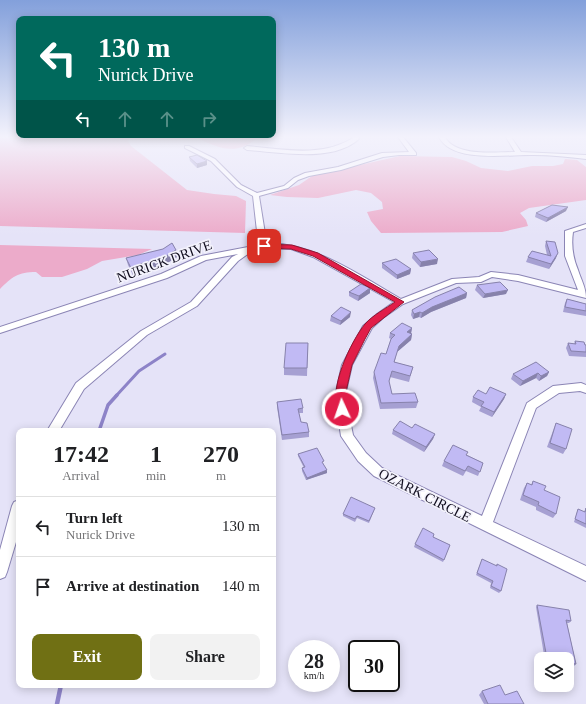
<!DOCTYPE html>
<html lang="en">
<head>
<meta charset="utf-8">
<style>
	:root { --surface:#fff; --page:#f2f2f2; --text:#202124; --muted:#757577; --line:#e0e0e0; --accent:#707014 }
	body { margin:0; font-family:Georgia,serif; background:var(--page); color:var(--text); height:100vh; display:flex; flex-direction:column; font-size:15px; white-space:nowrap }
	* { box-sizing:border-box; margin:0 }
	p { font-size:13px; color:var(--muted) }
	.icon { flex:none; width:22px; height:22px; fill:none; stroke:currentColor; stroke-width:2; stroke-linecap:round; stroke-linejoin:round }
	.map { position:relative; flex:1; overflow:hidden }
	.sheet { position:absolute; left:16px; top:428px; width:260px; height:260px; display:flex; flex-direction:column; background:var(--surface); border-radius:8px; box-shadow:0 2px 10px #0003 }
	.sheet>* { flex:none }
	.top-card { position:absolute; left:16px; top:16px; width:260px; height:122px; border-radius:8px; box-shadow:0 2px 10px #0003; background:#00695c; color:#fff; overflow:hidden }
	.controls { position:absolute; left:534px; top:652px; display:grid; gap:8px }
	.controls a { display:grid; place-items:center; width:40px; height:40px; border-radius:8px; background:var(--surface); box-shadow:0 2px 10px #0003; font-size:20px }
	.speed { position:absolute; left:288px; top:640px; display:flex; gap:8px; font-size:20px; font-weight:700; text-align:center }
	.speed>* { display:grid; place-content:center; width:52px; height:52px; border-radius:50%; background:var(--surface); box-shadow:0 2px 10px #0003; line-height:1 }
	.speed small { font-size:10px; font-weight:400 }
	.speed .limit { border:2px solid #111; border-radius:6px; background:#fff; color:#111 }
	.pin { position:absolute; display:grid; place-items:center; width:34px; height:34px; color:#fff; margin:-17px; border-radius:8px; box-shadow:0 2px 6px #0006 }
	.me { position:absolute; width:44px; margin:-22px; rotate:357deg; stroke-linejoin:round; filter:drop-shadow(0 0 3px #0008) }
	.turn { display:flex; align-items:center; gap:14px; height:84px; padding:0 16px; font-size:18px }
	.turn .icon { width:52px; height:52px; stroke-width:2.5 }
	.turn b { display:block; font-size:28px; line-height:34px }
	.lanes { display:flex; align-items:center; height:38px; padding:0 16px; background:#0003; justify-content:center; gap:20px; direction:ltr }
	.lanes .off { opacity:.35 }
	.eta { display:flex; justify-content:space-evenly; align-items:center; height:68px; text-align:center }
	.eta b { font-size:24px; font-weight:700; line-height:28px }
	.button { display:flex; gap:8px; margin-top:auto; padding:8px 16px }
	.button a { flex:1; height:46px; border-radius:8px; background:var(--accent); color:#fff; font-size:16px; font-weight:700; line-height:46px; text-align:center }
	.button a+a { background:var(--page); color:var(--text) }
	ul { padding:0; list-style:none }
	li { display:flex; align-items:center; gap:12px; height:60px; padding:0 16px; border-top:1px solid var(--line) }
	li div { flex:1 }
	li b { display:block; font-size:15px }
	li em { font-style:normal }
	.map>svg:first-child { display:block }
	.green { fill:#ecabca }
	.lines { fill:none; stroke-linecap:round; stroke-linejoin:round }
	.stream-far2 { stroke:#8d83c8; stroke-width:3 }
	.stream-far1 { stroke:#8d83c8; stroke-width:3.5 }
	.stream { stroke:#8d83c8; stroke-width:4.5 }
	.minor-casing { stroke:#8b85b5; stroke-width:2 }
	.minor { fill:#fff; fill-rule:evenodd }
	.wall { fill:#a6a0d2 }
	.shaded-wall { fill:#8782ab }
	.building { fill:#c1baf4; stroke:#8782ab }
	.route { fill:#e11d48; stroke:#92132f }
	.labels { text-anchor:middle; stroke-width:3.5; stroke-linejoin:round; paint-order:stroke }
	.street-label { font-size:14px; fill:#100d1e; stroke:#f3f2fc }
</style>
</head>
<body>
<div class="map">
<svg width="586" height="704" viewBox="0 0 586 704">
	<rect width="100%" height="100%" fill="#e5e3f8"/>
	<g class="green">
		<path d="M0 137H130L128 141 131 146 187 190 214 194 236 196 246 201 245 233 0 226Z"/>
		<path d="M195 137H258C236 157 219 148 195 137Z"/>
		<path d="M400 156 452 157 466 161 481 168 508 171 532 166H553L563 164 565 159 577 160 586 167V200L529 208 520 213 526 220 528 226 502 232 381 233 371 221 367 212 383 209 382 202 371 193 356 190 318 198 287 197 270 195 299 185 312 176 325 172 342 169Z"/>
		<path d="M0 245 152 249 138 255 102 261 87 269 62 277H42L36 272C18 272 12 277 0 289Z"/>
	</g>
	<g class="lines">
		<path class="stream-far2" d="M116 396 139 371 165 354"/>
		<path class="stream-far1" d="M99 431 108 405 117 395"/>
		<path class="stream" d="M57 704 61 685"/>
		<g class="minor-casing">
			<g id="minor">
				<path d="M352 137H358L359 139C332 163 280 152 247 150L244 148 247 146C282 149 321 158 353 138Z"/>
				<path d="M398 137H403L416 153V155H399L383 157 341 170 309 176 298 180 288 188 259 196 266 240 262 244C309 239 361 276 401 299L452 279 479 277 491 272 518 275 578 290 565 256V231L586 224V228L573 232C571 246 573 258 578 270 581 280 586 287 586 298L518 281 492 277 481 282 456 283 403 304 383 318 372 328 352 365 345 396 353 435 366 453 382 468 482 516 527 403 553 386 581 383 586 385V393L580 391 559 393 536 408 493 522 586 566V581L374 476 358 461 341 436 335 396 342 365 363 326 377 314 394 302 313 257 291 249 264 248 252 251 238 261 197 306 147 335 84 389 59 431H47L76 383 141 331 191 302 232 257 238 254 206 260 167 278 0 333V327L161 274 201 256 248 247 258 240 253 196 237 187 211 161 185 148V146H189L215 159 241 185 257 193 284 186 294 178 305 173 338 167 382 153 409 152Z"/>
				<path d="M439 137H445C455 157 496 152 515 152L506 137H511L521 152 586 155V159C569 157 551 155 534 155 509 154 453 164 439 137Z"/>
				<path d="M19 500V532L7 572 5 577 0 579V550L12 506 14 502Z"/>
			</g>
		</g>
		<use href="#minor" class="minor"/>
	</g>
	<g class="wall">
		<path d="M189 157 207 161V165L197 168 190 161Z"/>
		<path d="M566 211 546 222 535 217 536 213Z"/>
		<path d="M546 241 556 258 549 269 526 262 528 257 547 255 545 246Z"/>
		<path d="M176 250 177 257 164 265 142 271 143 272 133 275 128 265 126 258Z"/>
		<path d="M413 253 437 264 420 267 412 258Z"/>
		<path d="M382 263 411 269 410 274 397 279 382 268Z"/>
		<path d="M477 285 506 294 483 298 475 290Z"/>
		<path d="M370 288V293L358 301 349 296V292Z"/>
		<path d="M467 293 466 298 431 312 421 318 419 317 413 319 411 315 412 310Z"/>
		<path d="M567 299 586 304V316L563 312 565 303Z"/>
		<path d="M331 316 350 317 340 325 330 321Z"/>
		<path d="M412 328 411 334H412L411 340 397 352 394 362 413 367 409 382 390 377 389 383 392 394 418 402 416 408 380 409 373 378 374 372 386 354 391 339 389 338 390 333Z"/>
		<path d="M575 341 586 345V357L569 356 566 348 568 343 574 344Z"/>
		<path d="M308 343 307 376 284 375V368Z"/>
		<path d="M549 372 547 376 539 381 536 378 520 386 511 379 513 374Z"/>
		<path d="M486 394H506L504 399 492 417 479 411 481 407 472 402 473 397Z"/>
		<path d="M277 402 303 408V413H299L301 422 309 432V437L282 440 277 407Z"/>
		<path d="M556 423 566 449 563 454 547 447 554 428Z"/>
		<path d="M393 430 435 434 433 439 424 452 392 434Z"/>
		<path d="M298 454 324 464H323L327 473 306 480 302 471V468H304L298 456Z"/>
		<path d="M467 455 483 463 478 476 466 471 463 476 442 466 444 461Z"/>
		<path d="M533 481 544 490 556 514 553 518 536 510V507L520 500 524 488 527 483 531 485Z"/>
		<path d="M375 508 369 523 357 518 355 522 343 516V514Z"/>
		<path d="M586 508V528L574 522 577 512 578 509 584 512Z"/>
		<path d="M433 537 450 545 443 562 414 547 415 544Z"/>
		<path d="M482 559 496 566 497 564 501 591 499 593 490 588 491 583 476 575Z"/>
		<path d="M537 605 571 621 569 623H567L576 664 574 666 567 665V659H555L554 657 544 655 536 607Z"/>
		<path d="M482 691 505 695 524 704H484L479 695Z"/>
	</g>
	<g class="shaded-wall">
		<path d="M207 161V165L197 168V164Z"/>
		<path d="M568 207 566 211 546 222 548 218Z"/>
		<path d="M176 250 177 257 164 265 142 271 143 272 133 275 131 268Z"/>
		<path d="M558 253 556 258 549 269 551 264Z"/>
		<path d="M438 259 437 264 420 267 421 262Z"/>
		<path d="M411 269 410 274 397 279V275Z"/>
		<path d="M370 288V293L358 301 359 296Z"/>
		<path d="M508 290 506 294 483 298 485 294Z"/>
		<path d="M467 293 466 298 431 312 421 318 422 313 432 307Z"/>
		<path d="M351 312 350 317 340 325 341 321Z"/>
		<path d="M420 312 419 317 413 319 414 314Z"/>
		<path d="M412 328 411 333 406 338 407 332Z"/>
		<path d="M412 334 411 340 397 352 393 368 394 362 399 346Z"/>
		<path d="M549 372 547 376 539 381 541 376Z"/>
		<path d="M538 373 536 378 520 386 523 381Z"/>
		<path d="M506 394 504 399 492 417 494 412Z"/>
		<path d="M435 434 433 439 424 452 426 447Z"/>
		<path d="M327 470V473L306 480 307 478Z"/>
	</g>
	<g class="building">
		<path d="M197 155 207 161 197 164 189 157Z"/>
		<path d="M552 205 568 207 548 218 536 213Z"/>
		<path d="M546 241 555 242 558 253 551 264 528 257 532 251 551 256Z"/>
		<path d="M172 243 176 250 163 258 140 264 141 266 131 268 126 258 163 249Z"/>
		<path d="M429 250 438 259 421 262 413 253Z"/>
		<path d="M396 259 411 269 397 275 382 263Z"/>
		<path d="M500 282 508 290 485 294 477 285Z"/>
		<path d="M361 284 370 288 359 296 349 292Z"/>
		<path d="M459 287 467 293 432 307 422 313 420 312 414 314 412 310 435 297Z"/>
		<path d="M567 299 586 304V311L565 307Z"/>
		<path d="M341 307 351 312 341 321 331 316Z"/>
		<path d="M402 323 412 328 407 332 412 334 399 346 394 362 413 367 410 376 392 371 389 381 392 394 415 393 418 402 381 403 374 372 381 353 386 354 391 339 395 335 390 333Z"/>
		<path d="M575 341 584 342 585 345H586V352L571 351 568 343 576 344Z"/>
		<path d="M286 343H308L307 368H284Z"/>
		<path d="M536 362 549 372 541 376 538 373 523 381 513 374Z"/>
		<path d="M490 387 506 394 494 412 481 406 484 402 473 397 478 390 486 394Z"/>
		<path d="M301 399 303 408 298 409 301 422 307 423 309 432 282 435 277 402Z"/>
		<path d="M400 421 412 428 415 424 435 434 426 447 393 430Z"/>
		<path d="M556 423 572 429 566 449 550 443Z"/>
		<path d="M453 445 468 452 466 455 483 463 480 472 468 466 465 471 444 461Z"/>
		<path d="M317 448 324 461 322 462 327 470 307 478 302 468 305 467 298 454Z"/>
		<path d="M533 481 546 486 544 490 560 497 556 514 538 505 539 502 523 495 527 483 532 485Z"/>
		<path d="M351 497 375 508 369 521 357 516 355 519 343 514Z"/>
		<path d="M586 508V524L575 519 578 509 585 512Z"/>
		<path d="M423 528 434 534 433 537 450 545 444 560 415 544Z"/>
		<path d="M482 559 497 566V564L507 569 501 591 491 586 493 581 477 573Z"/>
		<path d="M537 605 569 610 571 621 566 620 576 664 567 663V659H557L556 655 546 653Z"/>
		<path d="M500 685 505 695 517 691 524 704H488L482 691Z"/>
	</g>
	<linearGradient id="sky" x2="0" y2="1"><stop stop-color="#83a0db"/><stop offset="0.58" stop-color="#f3f2fc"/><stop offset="1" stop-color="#f3f2fc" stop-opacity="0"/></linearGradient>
	<rect width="586" height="236" fill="url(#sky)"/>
	<path class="route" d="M262 244 292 245 318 253 404 302 371 328 365 339 352 365 345 396 348 409 346 412H339C327 391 351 341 365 324 373 315 385 309 395 302L313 256 291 249 264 248 260 246Z"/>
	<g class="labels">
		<g class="street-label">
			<text transform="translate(164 261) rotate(-20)" y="5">NURICK DRIVE</text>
			<text transform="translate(425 495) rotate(27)" y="5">OZARK CIRCLE</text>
		</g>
	</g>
</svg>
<div class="controls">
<a><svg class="icon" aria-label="layers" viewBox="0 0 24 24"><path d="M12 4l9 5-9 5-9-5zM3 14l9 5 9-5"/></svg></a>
</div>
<div class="speed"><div>28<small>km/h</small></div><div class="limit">30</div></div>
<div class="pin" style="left:264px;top:246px;background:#d93025"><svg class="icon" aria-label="arrive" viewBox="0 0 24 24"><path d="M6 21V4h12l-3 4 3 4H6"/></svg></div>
<svg class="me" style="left:342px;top:409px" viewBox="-20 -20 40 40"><circle r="17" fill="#e11d48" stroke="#fff" stroke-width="3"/><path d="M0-11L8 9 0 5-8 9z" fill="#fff"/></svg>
<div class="top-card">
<div class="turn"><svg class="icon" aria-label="left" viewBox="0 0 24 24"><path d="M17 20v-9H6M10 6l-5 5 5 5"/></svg><div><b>130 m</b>Nurick Drive</div></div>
<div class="lanes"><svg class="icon" aria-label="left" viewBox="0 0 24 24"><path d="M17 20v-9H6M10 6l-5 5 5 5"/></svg><svg class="icon off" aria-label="ahead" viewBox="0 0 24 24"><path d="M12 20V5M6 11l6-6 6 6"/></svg><svg class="icon off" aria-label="ahead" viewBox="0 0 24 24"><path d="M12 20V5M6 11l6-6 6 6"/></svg><svg class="icon off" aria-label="right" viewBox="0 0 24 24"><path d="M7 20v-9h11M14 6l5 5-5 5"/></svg></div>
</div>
<section class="sheet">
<div class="eta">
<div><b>17:42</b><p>Arrival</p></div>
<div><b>1</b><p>min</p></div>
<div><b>270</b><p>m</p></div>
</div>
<ul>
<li><svg class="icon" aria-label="left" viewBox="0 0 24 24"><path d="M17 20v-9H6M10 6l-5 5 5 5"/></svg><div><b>Turn left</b><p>Nurick Drive</p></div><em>130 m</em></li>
<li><svg class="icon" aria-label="arrive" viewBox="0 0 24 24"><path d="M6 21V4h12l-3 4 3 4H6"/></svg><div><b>Arrive at destination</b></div><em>140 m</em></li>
</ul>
<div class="button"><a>Exit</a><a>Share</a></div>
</section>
</div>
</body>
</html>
